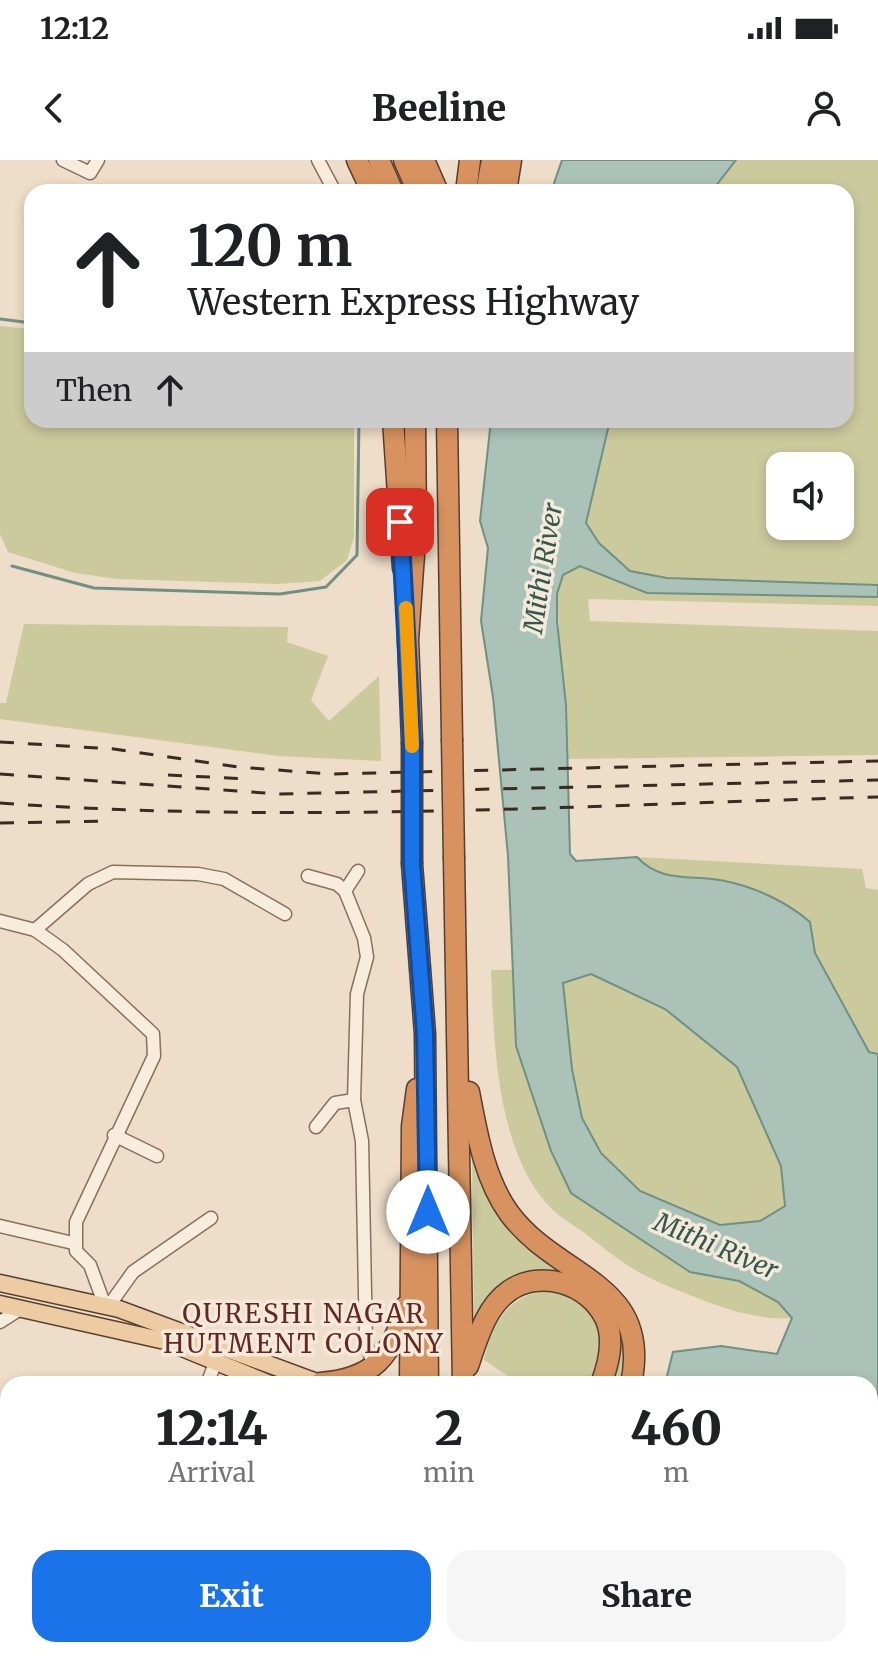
<!DOCTYPE html>
<html lang="en">
<head>
<meta charset="utf-8">
<style>
	:root { --surface:#fff; --page:#f6f6f6; --text:#202124; --muted:#757577; --accent:#1a73e8 }
	body { margin:0; font-family:Merriweather,serif; background:var(--page); color:var(--text); height:100vh; display:flex; flex-direction:column; font-size:30px; white-space:nowrap }
	* { box-sizing:border-box; margin:0 }
	p { font-size:26px; color:var(--muted) }
	.icon { flex:none; width:44px; height:44px; fill:none; stroke:currentColor; stroke-width:2; stroke-linecap:round; stroke-linejoin:round }
	.map { position:relative; flex:1; overflow:hidden }
	.side { position:absolute; left:0px; top:1216px; width:878px; height:282px; display:flex; flex-direction:column; background:var(--surface); border-radius:24px 24px 0 0; box-shadow:0 4px 12px #0003 }
	.side>* { flex:none }
	.top-card { position:absolute; left:24px; top:24px; width:830px; height:244px; border-radius:24px; box-shadow:0 4px 12px #0003; background:#fff; color:var(--text); overflow:hidden }
	.fabs { position:absolute; left:766px; top:292px; display:grid; gap:16px }
	.fabs a { display:grid; place-items:center; width:88px; height:88px; border-radius:16px; background:var(--surface); box-shadow:0 4px 12px #0003; font-size:40px }
	.pin { position:absolute; display:grid; place-items:center; width:68px; height:68px; color:#fff; margin:-34px; border-radius:16px; box-shadow:0 4px 12px #0006 }
	.me { position:absolute; width:88px; margin:-44px; rotate:0deg; stroke-linejoin:round; filter:drop-shadow(0 0 6px #0008) }
	.turn { display:flex; align-items:center; gap:28px; height:168px; padding:0 32px; font-size:36px }
	.turn .icon { width:104px; height:104px; stroke-width:2.5 }
	.turn b { display:block; font-size:56px; line-height:68px }
	.then { display:flex; align-items:center; height:76px; padding:0 32px; background:#0003; gap:16px; font-size:30px }
	.eta { display:flex; justify-content:space-evenly; align-items:center; height:136px; text-align:center }
	.eta b { font-size:48px; font-weight:800; line-height:56px }
	.button { display:flex; gap:16px; margin-top:auto; padding:16px 32px }
	.button a { flex:1; height:92px; border-radius:24px; background:var(--accent); color:#fff; font-size:32px; font-weight:800; line-height:92px; text-align:center }
	.button a+a { background:var(--page); color:var(--text) }
	.status { display:flex; justify-content:space-between; align-items:center; height:56px; padding:0 40px; background:var(--surface); direction:ltr }
	.status svg { height:22px; fill:currentColor }
	header { display:flex; justify-content:space-between; align-items:center; height:104px; padding:0 32px; background:var(--surface); font-size:36px; font-weight:800 }
	.map>svg:first-child { display:block }
	.green { fill:#cbca9d; fill-rule:evenodd }
	.water { fill:#aac2b7; stroke:#709084; stroke-width:2; fill-rule:evenodd }
	.lines { fill:none; stroke-linecap:round; stroke-linejoin:round }
	.stream { stroke:#709084; stroke-width:3 }
	.minor-casing { stroke:#896f5f; stroke-width:15 }
	.major-casing { stroke:#573e32; stroke-width:19 }
	.highway-casing { stroke:#573e32; stroke-width:23 }
	.minor { stroke:#f8ecdd; stroke-width:12 }
	.major { stroke:#edcca4; stroke-width:16 }
	.highway { stroke:#d79260; stroke-width:20 }
	.rail { stroke:#3a2a21; stroke-width:3; stroke-dasharray:14 14; stroke-linecap:butt }
	.highway-bridge-casing { stroke:#573e32; stroke-width:23; stroke-linecap:butt }
	.highway-bridge { stroke:#d79260; stroke-width:20 }
	.route-casing { stroke:#114b97; stroke-width:20 }
	.route { stroke:#1a73e8; stroke-width:14 }
	.slow { stroke:#f59e0b; stroke-width:14 }
	.labels { text-anchor:middle; stroke-width:7; stroke-linejoin:round; paint-order:stroke }
	.water-label { font-size:26px; font-style:italic; fill:#315951; stroke:#f5e9d9 }
	.neighbourhood-label { font-size:26px; letter-spacing:2px; fill:#652723; stroke:#f5e9d9 }
</style>
</head>
<body>
<div class="status"><b>12:12</b><svg viewBox="0 0 49 12"><path d="M0 12V9h3v3zM5 12V6h3v6zM10 12V3h3v9zM15 12V0h3v12zM26 1h20v11H26zM47 4h2v5h-2z"/></svg></div>
<header><svg class="icon" aria-label="back" viewBox="0 0 24 24"><path d="M15 5l-7 7 7 7"/></svg>Beeline<svg class="icon" aria-label="person" viewBox="0 0 24 24"><circle cx="12" cy="8" r="4"/><path d="M4 21q1-7 8-7t8 7"/></svg></header>
<div class="map">
<svg width="878" height="1497" viewBox="0 0 878 1497">
	<rect width="100%" height="100%" fill="#edddc9"/>
	<g class="green">
		<path d="M736 0H878V425L667 418 630 411 599 383 586 363 610 260H846V32H711ZM780 306H840V366H780Z"/>
		<path d="M0 166 32 169V260H354V377L347 400 320 421 277 424 117 419 75 413 8 392 0 374Z"/>
		<path d="M579 406 647 433 878 437V446L588 439 590 461 878 471V595L566 599 557 434 563 415Z"/>
		<path d="M24 464 288 467 287 482 328 496 311 540 329 561 379 516 381 601 278 596 0 559V543H6Z"/>
		<path d="M637 697 862 709 866 728 878 730V894L869 893 815 793 810 762C787 742 755 727 725 721 692 714 662 724 637 697Z"/>
		<path d="M491 810H513L516 886 551 991 571 1033 689 1112 739 1121 778 1142 792 1158C754 1161 714 1145 680 1131 641 1116 623 1104 591 1078 580 1069 567 1062 556 1053 496 998 494 884 491 810Z"/>
		<path d="M591 814 665 849 737 907 781 1006 785 1046 760 1061 720 1065 640 1031 601 993 582 958 572 909 563 823Z"/>
		<path d="M472 999 490 1037 608 1142 628 1184 622 1224H609L616 1172 545 1114 476 1159 474 1156Z"/>
		<path d="M556 1130C609 1145 603 1180 593 1224H504L508 1216 484 1200C493 1160 511 1131 556 1130Z"/>
	</g>
	<g class="water">
		<path d="M562 0H736L711 32H551Z"/>
		<path d="M491 260H610L586 363 599 383 630 411 667 418 878 425V437L647 433 580 406 563 415 557 434V461L566 545 570 694 576 701 637 697C662 724 692 714 725 721 755 727 787 742 810 762L815 793 869 892 878 894V1232L870 1261V1224H665L673 1192 721 1186 777 1194 792 1158 778 1142 739 1121 690 1112 571 1033 551 991 516 886 508 696 493 537 481 461 488 388 480 361ZM591 814 665 849 737 907 781 1006 785 1046 760 1061 720 1065 640 1031 601 993 582 958 572 909 563 823Z"/>
		<path d="M498 1490H684L672 1497H498Z"/>
	</g>
	<g class="lines">
		<g class="stream">
			<path d="M0 159 32 163"/>
			<path d="M12 406 94 428 280 434 326 427 357 395 359 260"/>
		</g>
		<g class="minor-casing">
			<g id="minor">
				<path d="M63 0 90 13 98 0"/>
				<path d="M318 0 335 32"/>
				<path d="M358 711 345 731 364 778 367 797 357 834 354 940 362 981 366 1184 374 1206"/>
				<path d="M308 716 337 724 345 731"/>
				<path d="M0 761 35 770 63 790 153 874 154 896 76 1062V1091L90 1105 105 1146"/>
				<path d="M35 770 88 724 113 712 198 714 224 719 285 754"/>
				<path d="M316 967 335 943 354 940"/>
				<path d="M114 975 157 996"/>
				<path d="M0 1066 73 1083"/>
				<path d="M108 1147 133 1112 211 1058"/>
				<path d="M0 1162 22 1148"/>
				<path d="M207 1224 216 1201"/>
				<path d="M0 1278H8"/>
				<path d="M0 1310 8 1309"/>
				<path d="M870 1315 878 1305"/>
				<path d="M0 1326 7 1372"/>
				<path d="M0 1467 8 1464"/>
				<path d="M0 1479 8 1476"/>
				<path d="M708 1497 711 1490"/>
			</g>
		</g>
		<g class="major-casing">
			<g id="major">
				<path d="M0 1123 119 1149 322 1224"/>
				<path d="M0 1144 165 1181 270 1224"/>
				<path d="M870 1439 878 1442"/>
				<path d="M870 1460 878 1463"/>
				<path d="M301 1490C333 1495 375 1497 406 1490"/>
				<path d="M101 1497 105 1490"/>
				<path d="M114 1497 121 1490"/>
			</g>
		</g>
		<g class="highway-casing">
			<g id="highway">
				<path d="M357 0 372 32"/>
				<path d="M379 0 393 32"/>
				<path d="M404 0 418 32"/>
				<path d="M424 0 438 32"/>
				<path d="M466 32 470 0"/>
				<path d="M486 32 492 0"/>
				<path d="M506 32 511 0"/>
				<path d="M393 260 403 408"/>
				<path d="M447 260 452 579"/>
				<path d="M412 582 408 480 416 366 415 260"/>
				<path d="M454 699 463 1224"/>
				<path d="M412 704 425 874 428 1224"/>
				<path d="M469 932C477 973 484 1018 509 1053 557 1119 653 1121 631 1224"/>
				<path d="M468 1206C477 1180 485 1148 509 1131 540 1109 588 1123 605 1158 615 1179 609 1203 601 1224"/>
				<path d="M320 1223C374 1219 391 1197 406 1146"/>
				<path d="M410 1224 412 966 417 929"/>
				<path d="M420 1497 422 1490"/>
			</g>
		</g>
		<use href="#minor" class="minor"/>
		<use href="#major" class="major"/>
		<use href="#highway" class="highway"/>
		<g class="rail">
			<path d="M0 582 114 589 238 607 330 614 878 601"/>
			<path d="M0 614 280 634 878 620"/>
			<path d="M168 615 248 619"/>
			<path d="M0 643C292 664 586 645 878 637"/>
			<path d="M0 663 110 661"/>
		</g>
		<g class="highway-bridge-casing">
			<g id="highway-bridge">
				<path d="M452 579 454 699"/>
				<path d="M412 704V582"/>
				<path d="M328 1490V1497"/>
				<path d="M356 1497 360 1490"/>
				<path d="M395 1497 398 1490"/>
			</g>
		</g>
		<use href="#highway-bridge" class="highway-bridge"/>
	</g>
	<g class="lines">
		<g class="route-casing">
			<path id="route" d="M400 362 412 582V704L425 874 428 1052"/>
		</g>
		<use href="#route" class="route"/>
		<path class="slow" d="M406 448 412 586"/>
	</g>
	<g class="labels">
		<g class="water-label">
			<text transform="translate(543 408) rotate(-81)" y="9">Mithi River</text>
			<text transform="translate(716 1086) rotate(23)" y="9">Mithi River</text>
		</g>
		<g class="neighbourhood-label">
			<text x="304" y="1163">QURESHI NAGAR<tspan x="304" dy="30">HUTMENT COLONY</tspan></text>
		</g>
	</g>
</svg>
<div class="fabs">
<a><svg class="icon" aria-label="sound" viewBox="0 0 24 24"><path d="M4 9h4l5-4v14l-5-4H4zM17 9q2 3 0 6"/></svg></a>
</div>
<div class="pin" style="left:400px;top:362px;background:#d93025"><svg class="icon" aria-label="arrive" viewBox="0 0 24 24"><path d="M6 21V4h12l-3 4 3 4H6"/></svg></div>
<svg class="me" style="left:428px;top:1052px" viewBox="-20 -20 40 40"><circle r="19" fill="#fff"/><path d="M0-13L10 11 0 6-10 11z" fill="#1a73e8"/></svg>
<div class="top-card">
<div class="turn"><svg class="icon" aria-label="ahead" viewBox="0 0 24 24"><path d="M12 20V5M6 11l6-6 6 6"/></svg><div><b>120 m</b>Western Express Highway</div></div>
<div class="then">Then<svg class="icon" aria-label="ahead" viewBox="0 0 24 24"><path d="M12 20V5M6 11l6-6 6 6"/></svg></div>
</div>
<section class="side">
<div class="eta">
<div><b>12:14</b><p>Arrival</p></div>
<div><b>2</b><p>min</p></div>
<div><b>460</b><p>m</p></div>
</div>
<div class="button"><a>Exit</a><a>Share</a></div>
</section>
</div>
</body>
</html>
